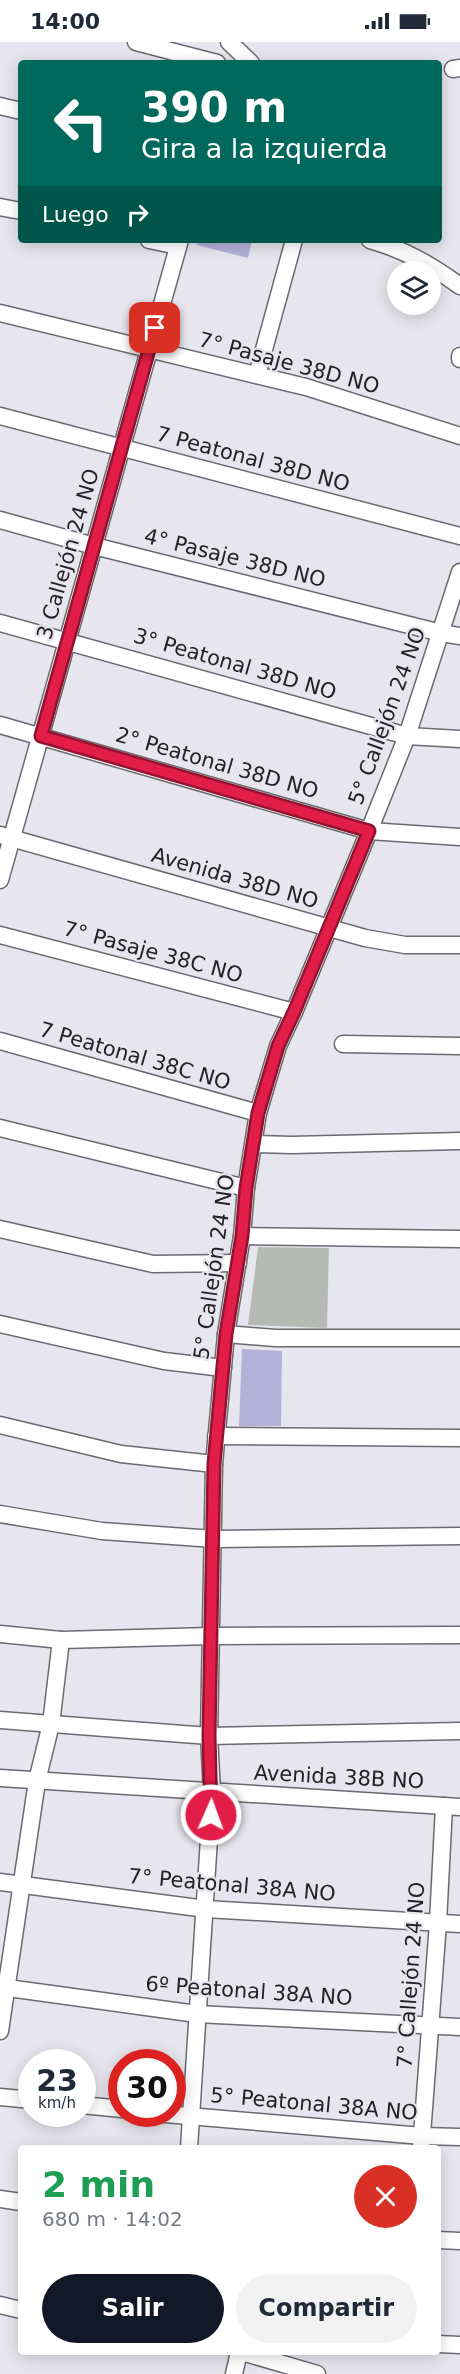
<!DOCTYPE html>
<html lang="es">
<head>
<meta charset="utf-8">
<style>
	:root { --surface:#fff; --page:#f2f2f3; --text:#1f2937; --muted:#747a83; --accent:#111827 }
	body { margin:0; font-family:"DejaVu Sans",sans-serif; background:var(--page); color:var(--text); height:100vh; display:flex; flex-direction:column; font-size:22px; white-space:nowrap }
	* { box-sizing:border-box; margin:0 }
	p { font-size:20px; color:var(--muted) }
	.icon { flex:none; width:33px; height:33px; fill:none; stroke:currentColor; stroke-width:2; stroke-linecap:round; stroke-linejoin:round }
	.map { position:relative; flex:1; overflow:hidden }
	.details { position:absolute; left:18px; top:2103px; width:423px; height:210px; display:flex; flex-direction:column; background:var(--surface); border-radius:6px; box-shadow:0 3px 15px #0003 }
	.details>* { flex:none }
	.top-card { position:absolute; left:18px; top:18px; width:424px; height:183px; border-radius:6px; box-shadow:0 3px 15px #0003; background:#00695c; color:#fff; overflow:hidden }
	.buttons { position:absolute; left:387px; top:219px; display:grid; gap:12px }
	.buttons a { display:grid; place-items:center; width:54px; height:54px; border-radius:50%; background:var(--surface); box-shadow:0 3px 15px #0003; font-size:30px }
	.speed { position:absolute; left:18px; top:2007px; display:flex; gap:12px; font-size:30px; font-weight:700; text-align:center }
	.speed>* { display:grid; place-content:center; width:78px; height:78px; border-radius:50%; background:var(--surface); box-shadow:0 3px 15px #0003; line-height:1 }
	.speed small { font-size:15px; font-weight:400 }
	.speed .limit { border:9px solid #d22; background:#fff; color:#111 }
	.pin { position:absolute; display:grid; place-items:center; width:51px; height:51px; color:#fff; margin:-26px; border-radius:12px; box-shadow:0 3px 9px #0006 }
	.me { position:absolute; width:66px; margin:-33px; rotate:2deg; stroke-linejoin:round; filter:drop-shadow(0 0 4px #0008) }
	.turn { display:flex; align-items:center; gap:21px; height:126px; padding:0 24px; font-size:27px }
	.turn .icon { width:78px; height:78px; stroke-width:2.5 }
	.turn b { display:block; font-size:42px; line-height:51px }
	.then { display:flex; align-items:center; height:57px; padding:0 24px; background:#0003; gap:12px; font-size:22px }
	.round { display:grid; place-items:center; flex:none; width:63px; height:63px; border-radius:32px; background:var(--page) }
	.overview { display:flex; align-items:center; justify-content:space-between; height:102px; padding:0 24px }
	h1 { font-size:36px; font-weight:700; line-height:45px; color:#1e9e55 }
	.button { display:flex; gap:12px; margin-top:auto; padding:12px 24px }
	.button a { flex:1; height:69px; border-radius:36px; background:var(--accent); color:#fff; font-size:24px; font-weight:700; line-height:69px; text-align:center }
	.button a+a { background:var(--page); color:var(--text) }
	.status { display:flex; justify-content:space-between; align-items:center; height:42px; padding:0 30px; background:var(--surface); direction:ltr }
	.status svg { height:16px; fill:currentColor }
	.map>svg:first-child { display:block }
	.green { fill:#b4b1d9 }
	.building { fill:#b5bbb4 }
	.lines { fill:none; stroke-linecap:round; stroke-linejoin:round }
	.minor-casing { stroke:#6a6a71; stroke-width:19 }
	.minor { stroke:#fff; stroke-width:16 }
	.route-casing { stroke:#92132f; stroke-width:15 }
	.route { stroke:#e11d48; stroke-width:10 }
	.labels { text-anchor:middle; stroke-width:4.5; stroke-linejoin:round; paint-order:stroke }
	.street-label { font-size:21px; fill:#232326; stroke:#e7e6ee }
</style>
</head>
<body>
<div class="status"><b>14:00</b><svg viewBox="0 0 49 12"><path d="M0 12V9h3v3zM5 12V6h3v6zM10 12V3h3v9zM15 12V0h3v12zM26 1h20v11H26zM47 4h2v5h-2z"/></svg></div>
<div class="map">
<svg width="460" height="2332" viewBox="0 0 460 2332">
	<rect width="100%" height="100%" fill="#e7e6ee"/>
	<g class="green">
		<path d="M198 198H252L248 216 197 203Z"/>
		<path d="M242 1307 282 1309 281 1384H239Z"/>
	</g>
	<path class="building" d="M258 1205 329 1206 327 1286 248 1283Z"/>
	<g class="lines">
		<g class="minor-casing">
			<g id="minor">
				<path d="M136 0 217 21"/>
				<path d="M229 0 251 21"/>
				<path d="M453 27 460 26"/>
				<path d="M0 64 21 69"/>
				<path d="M0 165 21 169"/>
				<path d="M149 198 178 204"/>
				<path d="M370 198C405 208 431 223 460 244"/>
				<path d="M0 271 306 345 460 394"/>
				<path d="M460 314V317"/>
				<path d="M257 333 294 198"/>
				<path d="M0 374 460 494"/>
				<path d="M0 478 94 504 441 591 460 594"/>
				<path d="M0 581 407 694 460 697"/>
				<path d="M0 683 369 789 460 795"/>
				<path d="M0 793 365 896 405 903H460"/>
				<path d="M0 838 180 198"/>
				<path d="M0 893 294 970"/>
				<path d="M0 999 258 1071"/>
				<path d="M343 1002 460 1004"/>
				<path d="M0 1086 246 1146"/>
				<path d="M255 1102 292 1103 460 1099"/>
				<path d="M0 1187 153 1222 238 1221"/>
				<path d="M242 1194 460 1197"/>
				<path d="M0 1282 164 1319 223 1326"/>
				<path d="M226 1292 275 1296H460"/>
				<path d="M0 1383 121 1412 214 1422"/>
				<path d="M216 1394 460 1396"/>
				<path d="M0 1472 102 1489 214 1497 460 1494"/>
				<path d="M0 1592 61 1598 211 1594 460 1593"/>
				<path d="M0 1678 209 1694 460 1689"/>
				<path d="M0 1736 460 1765"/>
				<path d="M0 1840 206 1867 460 1882"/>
				<path d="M0 1945 197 1972 460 1985"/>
				<path d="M0 1989 37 1739 51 1682 61 1598"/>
				<path d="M0 2055 32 2058"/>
				<path d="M82 2063 122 2067"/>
				<path d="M165 2072 422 2094 460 2095"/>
				<path d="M189 2106 212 1750 209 1694 214 1422 226 1292 242 1194 246 1146 258 1071 278 1004 294 970 369 789 407 694 460 530"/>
				<path d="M421 2106 438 1881 444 1764"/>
				<path d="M0 2157 21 2160"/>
				<path d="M438 2198 460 2199"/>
				<path d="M0 2263 21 2268"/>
				<path d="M438 2302 460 2303"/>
				<path d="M242 2310 317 2332"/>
				<path d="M234 2332 239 2310"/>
			</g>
		</g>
		<use href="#minor" class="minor"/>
	</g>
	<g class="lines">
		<g class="route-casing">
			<path id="route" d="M155 286 41 694 369 789 294 970 278 1004 258 1071 246 1146 242 1194 226 1292 214 1422 209 1694 211 1773"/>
		</g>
		<use href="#route" class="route"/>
	</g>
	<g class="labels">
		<g class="street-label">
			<text transform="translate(289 321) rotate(15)" y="7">7° Pasaje 38D NO</text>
			<text transform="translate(253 417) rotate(15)" y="7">7 Peatonal 38D NO</text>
			<text transform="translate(68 512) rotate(-74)" y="7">3 Callejón 24 NO</text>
			<text transform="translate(235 516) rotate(14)" y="7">4° Pasaje 38D NO</text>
			<text transform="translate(235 622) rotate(16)" y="7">3° Peatonal 38D NO</text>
			<text transform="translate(387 674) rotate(-70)" y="7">5° Callejón 24 NO</text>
			<text transform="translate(217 721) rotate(16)" y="7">2° Peatonal 38D NO</text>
			<text transform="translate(235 836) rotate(16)" y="7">Avenida 38D NO</text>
			<text transform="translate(153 910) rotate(15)" y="7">7° Pasaje 38C NO</text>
			<text transform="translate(135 1014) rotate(16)" y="7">7 Peatonal 38C NO</text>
			<text transform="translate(214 1225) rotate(-82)" y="7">5° Callejón 24 NO</text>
			<text transform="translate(339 1735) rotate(3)" y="7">Avenida 38B NO</text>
			<text transform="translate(232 1843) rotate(5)" y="7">7° Peatonal 38A NO</text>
			<text transform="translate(411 1933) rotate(-86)" y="7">7° Callejón 24 NO</text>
			<text transform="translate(249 1949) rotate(4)" y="7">6º Peatonal 38A NO</text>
			<text transform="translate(314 2062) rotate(5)" y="7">5° Peatonal 38A NO</text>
		</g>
	</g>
</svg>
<div class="buttons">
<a><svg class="icon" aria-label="layers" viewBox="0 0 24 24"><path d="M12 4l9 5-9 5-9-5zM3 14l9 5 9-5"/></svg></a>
</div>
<div class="speed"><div>23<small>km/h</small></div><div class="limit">30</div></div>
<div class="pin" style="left:155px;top:286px;background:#d93025"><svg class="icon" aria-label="arrive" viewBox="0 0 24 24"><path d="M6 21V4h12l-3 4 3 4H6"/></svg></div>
<svg class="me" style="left:211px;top:1773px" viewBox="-20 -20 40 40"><circle r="17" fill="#e11d48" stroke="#fff" stroke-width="3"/><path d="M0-11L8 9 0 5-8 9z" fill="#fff"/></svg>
<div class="top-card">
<div class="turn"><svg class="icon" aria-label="left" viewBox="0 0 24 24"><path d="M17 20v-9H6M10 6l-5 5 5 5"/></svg><div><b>390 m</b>Gira a la izquierda</div></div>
<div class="then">Luego<svg class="icon" aria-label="right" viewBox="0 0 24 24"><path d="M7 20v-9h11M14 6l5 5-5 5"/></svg></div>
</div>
<section class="details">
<div class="overview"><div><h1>2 min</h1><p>680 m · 14:02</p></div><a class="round" style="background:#d93025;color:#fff"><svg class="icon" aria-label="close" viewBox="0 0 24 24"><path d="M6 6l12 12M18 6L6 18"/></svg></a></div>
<div class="button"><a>Salir</a><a>Compartir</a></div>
</section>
</div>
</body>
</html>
